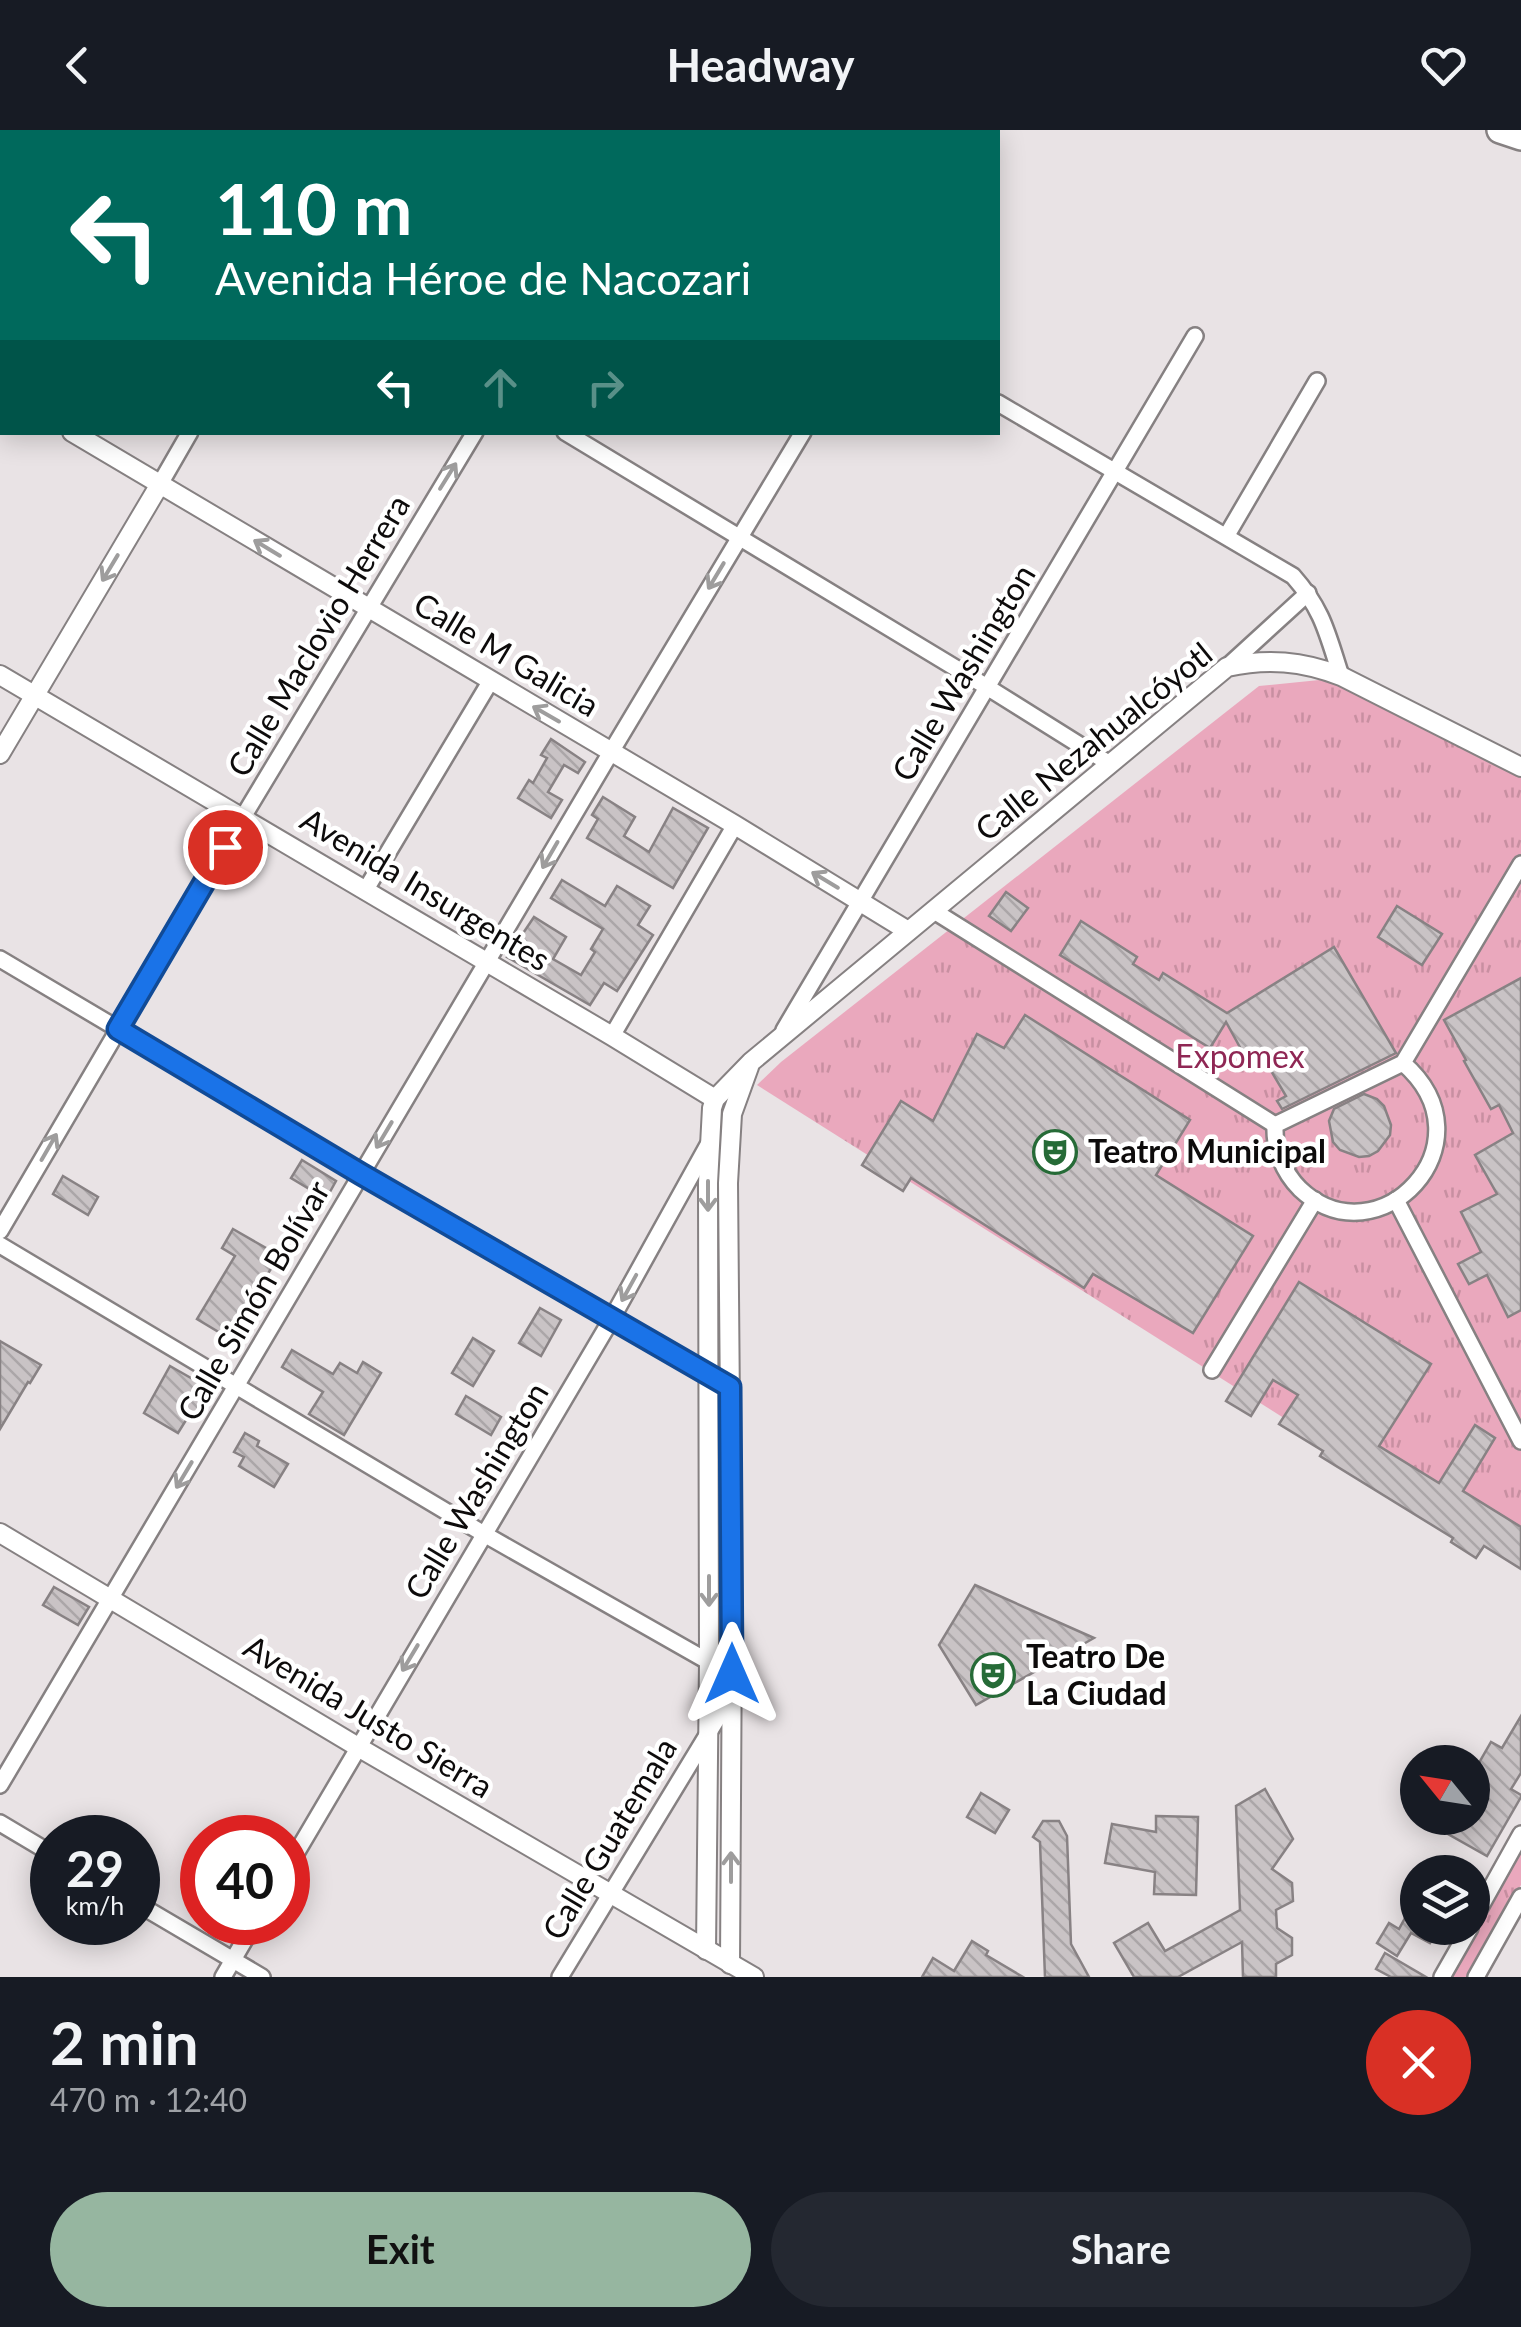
<!DOCTYPE html>
<html lang="en">
<head>
<meta charset="utf-8">
<style>
	:root { --surface:#171b24; --page:#242831; --text:#f1f3f6; --muted:#9ea1a6; --accent:#96b6a0 }
	body { margin:0; font-family:Lato,sans-serif; background:var(--page); color:var(--text); height:100vh; display:flex; flex-direction:column; font-size:38px; white-space:nowrap }
	* { box-sizing:border-box; margin:0 }
	p { font-size:32px; color:var(--muted) }
	.icon { flex:none; width:55px; height:55px; fill:none; stroke:currentColor; stroke-width:2; stroke-linecap:round; stroke-linejoin:round }
	.map { position:relative; height:1847px; overflow:hidden }
	.sheet { display:flex; flex-direction:column; background:var(--surface); flex:1 }
	.sheet>* { flex:none }
	.guide { position:absolute; left:0px; top:0px; width:1000px; height:305px; box-shadow:0 5px 25px #0003; background:#00695c; color:#fff; overflow:hidden }
	.needle { width:65px; rotate:300deg }
	.fabs { position:absolute; left:1400px; top:1615px; display:grid; gap:20px }
	.fabs a { display:grid; place-items:center; width:90px; height:90px; border-radius:50%; background:var(--surface); box-shadow:0 5px 25px #0003; font-size:50px }
	.speed { position:absolute; left:30px; top:1685px; display:flex; gap:20px; font-size:50px; font-weight:700; text-align:center }
	.speed>* { display:grid; place-content:center; width:130px; height:130px; border-radius:50%; background:var(--surface); box-shadow:0 5px 25px #0003; line-height:1 }
	.speed small { font-size:25px; font-weight:400 }
	.speed .limit { border:15px solid #d22; background:#fff; color:#111 }
	.pin { position:absolute; display:grid; place-items:center; width:85px; height:85px; color:#fff; margin:-42px; border:5px solid #fff; border-radius:50%; box-shadow:0 2px 10px #0007 }
	.me { position:absolute; width:110px; margin:-55px; rotate:0deg; stroke-linejoin:round; filter:drop-shadow(0 0 8px #0008) }
	.turn { display:flex; align-items:center; gap:35px; height:210px; padding:0 50px; font-size:45px }
	.turn .icon { width:130px; height:130px; stroke-width:2.5 }
	.turn b { display:block; font-size:70px; line-height:85px }
	.lanes { display:flex; align-items:center; height:95px; padding:0 50px; background:#0003; justify-content:center; gap:50px; direction:ltr }
	.lanes .off { opacity:.35 }
	.round { display:grid; place-items:center; flex:none; width:105px; height:105px; border-radius:52px; background:var(--page) }
	.overview { display:flex; align-items:center; justify-content:space-between; height:170px; padding:0 50px }
	h1 { font-size:60px; font-weight:700; line-height:75px }
	.action { display:flex; gap:20px; margin-top:auto; padding:20px 50px }
	.action a { flex:1; height:115px; border-radius:60px; background:var(--accent); color:#111; font-size:40px; font-weight:700; line-height:115px; text-align:center }
	.action a+a { background:var(--page); color:var(--text) }
	header { display:flex; justify-content:space-between; align-items:center; height:130px; padding:0 50px; background:var(--surface); font-size:45px; font-weight:700 }
	.map>svg:first-child { display:block }
	.park { fill:url(#park-tufts) }
	.building { fill:url(#building-back-hatch); stroke:#888284; stroke-width:2.5 }
	.lines { fill:none; stroke-linecap:round; stroke-linejoin:round }
	.minor-casing { stroke:#868182; stroke-width:20 }
	.tertiary-casing { stroke:#868182; stroke-width:22 }
	.trunk-casing { stroke:#868182; stroke-width:30 }
	.minor { stroke:#fff; stroke-width:15 }
	.tertiary { stroke:#fff; stroke-width:18 }
	.trunk { stroke:#fff; stroke-width:25 }
	.oneway { stroke:#9e9d9d }
	.route-casing { stroke:#114b97; stroke-width:25 }
	.route { stroke:#1a73e8; stroke-width:18 }
	.labels { text-anchor:middle; stroke-width:9; stroke-linejoin:round; paint-order:stroke }
	.street-label { font-size:32px; fill:#0d0b0b; stroke:#fff }
	.park-label { font-size:32px; fill:#8f2754; stroke:#fff }
	.poi-label { font-size:32px; font-weight:bold; fill:#0d0b0b; stroke:#fff; text-anchor:start }
</style>
</head>
<body>
<header><svg class="icon" aria-label="back" viewBox="0 0 24 24"><path d="M15 5l-7 7 7 7"/></svg>Headway<svg class="icon" aria-label="heart" viewBox="0 0 24 24"><path d="M12 20l-8-8c-3-5 5-10 8-4 3-6 11-1 8 4z"/></svg></header>
<div class="map">
<svg width="1521" height="1847" viewBox="0 0 1521 1847">
	<defs>
		<pattern id="park-tufts" width="24" height="20" patternUnits="userSpaceOnUse" patternTransform="scale(2.5)"><rect width="24" height="20" fill="#eaa8bd"/><path d="M3 7l-1-3M5 7V3M7 7l1-3M15 17l-1-3M17 17v-4M19 17l1-3" fill="none" stroke="#c88fa1"/></pattern>
		<pattern id="building-back-hatch" width="6" height="6" patternUnits="userSpaceOnUse" patternTransform="scale(2.5)"><rect width="6" height="6" fill="#c9c3c5"/><path d="M-1 5l2 2M0 0l6 6M5-1l2 2" fill="none" stroke="#aba6a8"/></pattern>
	</defs>
	<rect width="100%" height="100%" fill="#e9e3e5"/>
	<g class="park">
		<path d="M1339 548 1521 639V1438L757 955 781 932 1259 556Z"/>
		<path d="M1521 1719V1755L1469 1847H1448Z"/>
	</g>
	<g class="building">
		<path d="M551 609 585 632 578 643 564 635 548 662 562 670 551 688 518 668 529 650 533 653 547 628 541 625Z"/>
		<path d="M603 667 635 687 624 706 649 722 673 678 708 698 673 758 587 708 598 689 592 685Z"/>
		<path d="M562 750 605 776 617 756 650 776 638 795 653 805 617 861 604 853 590 875 507 827 534 787 566 807 553 829 581 845 595 822 591 819 603 799 551 768Z"/>
		<path d="M1006 762 1028 778 1011 801 989 786Z"/>
		<path d="M1397 776 1442 804 1422 835 1378 807Z"/>
		<path d="M1081 791 1137 827 1133 834 1159 850 1163 843 1227 883 1334 817 1396 923 1282 979 1277 971 1286 966 1260 922 1247 930 1226 892 1210 918 1060 825Z"/>
		<path d="M1521 848V1180L1508 1187 1487 1145 1469 1154 1458 1134 1481 1122 1461 1082 1497 1064 1475 1025 1513 1003 1499 975 1491 979 1464 931 1466 930 1444 890Z"/>
		<path d="M1025 885 1190 990 1156 1045 1253 1106 1193 1203 1093 1144 1084 1158 911 1048 903 1061 862 1035 901 971 933 991 977 904 1004 918Z"/>
		<path d="M1364 964 1377 969 1384 976 1391 995 1390 1005 1378 1021 1369 1026 1359 1027 1340 1020 1333 1012 1329 991 1334 979Z"/>
		<path d="M302 1030 336 1051 326 1069 291 1048Z"/>
		<path d="M63 1046 98 1067 88 1085 53 1064Z"/>
		<path d="M233 1099 273 1122 268 1130 274 1134 262 1153 265 1155 232 1210 197 1189 235 1126 222 1118Z"/>
		<path d="M1299 1152 1431 1234 1379 1316 1439 1353 1475 1295 1495 1308 1463 1361 1521 1397V1439L1484 1416 1476 1428 1451 1412 1453 1408 1320 1326 1323 1321 1279 1294 1298 1265 1273 1250 1251 1286 1226 1271Z"/>
		<path d="M540 1178 561 1190 541 1226 519 1213Z"/>
		<path d="M473 1208 494 1221 473 1256 452 1243Z"/>
		<path d="M0 1211 41 1235 30 1253 28 1252 0 1299Z"/>
		<path d="M292 1220 333 1244 340 1233 357 1243 363 1232 381 1243 344 1305 309 1284 323 1262 282 1237Z"/>
		<path d="M170 1236 210 1259 195 1285 191 1282 178 1303 144 1283Z"/>
		<path d="M466 1266 501 1287 491 1305 456 1284Z"/>
		<path d="M245 1303 259 1311 257 1316 288 1334 274 1357 239 1336 244 1327 234 1322Z"/>
		<path d="M975 1455 1094 1508 976 1575 939 1515Z"/>
		<path d="M54 1457 89 1477 78 1495 43 1475Z"/>
		<path d="M1521 1586V1643L1511 1659 1521 1665V1667L1487 1726 1448 1704 1458 1688H1472V1645L1491 1612 1502 1618Z"/>
		<path d="M1265 1659 1293 1709 1272 1739 1292 1753 1293 1771 1276 1780 1277 1798 1292 1808V1825L1276 1834V1847H1243L1242 1812 1178 1847H1134L1114 1813 1148 1793 1165 1821 1240 1780 1236 1676Z"/>
		<path d="M981 1663 1009 1680 995 1703 967 1687Z"/>
		<path d="M1156 1686 1198 1687 1196 1765 1154 1764 1155 1742 1105 1733 1112 1694 1156 1702Z"/>
		<path d="M1043 1691H1059L1067 1706 1071 1814 1089 1847H1045L1040 1712 1033 1707Z"/>
		<path d="M1418 1764V1798H1439L1430 1813 1411 1803 1397 1826 1377 1813 1389 1793 1399 1799Z"/>
		<path d="M972 1811 988 1821 986 1825 1023 1847H922L933 1828 954 1841Z"/>
		<path d="M1385 1823 1426 1847H1391L1376 1839Z"/>
	</g>
	<g class="lines">
		<g class="minor-casing">
			<g id="minor">
				<path d="M998 273 1293 446C1323 480 1327 503 1341 546"/>
				<path d="M565 302 987 557 1110 634"/>
				<path d="M160 354 190 302"/>
				<path d="M1227 405 1317 251"/>
				<path d="M1227 537 1308 463"/>
				<path d="M365 761 490 552"/>
				<path d="M934 781 1275 995"/>
				<path d="M0 829 361 1043 731 1257"/>
				<path d="M784 900 1195 206"/>
				<path d="M612 906 735 695"/>
				<path d="M1403 933C1495 1013 1378 1133 1300 1059 1283 1042 1274 1019 1275 995L1403 933 1521 734"/>
				<path d="M1396 1070 1521 1311"/>
				<path d="M0 1101 243 687 475 302"/>
				<path d="M0 1115 484 1404 732 1545"/>
				<path d="M1212 1240 1315 1070"/>
				<path d="M0 1655 611 622 803 302"/>
				<path d="M0 1693 52 1724"/>
				<path d="M288 1737 611 1190 708 1015"/>
				<path d="M138 1774 262 1847"/>
				<path d="M1472 1792 1521 1704"/>
				<path d="M223 1847 255 1792"/>
				<path d="M560 1847 731 1566"/>
				<path d="M1442 1847 1470 1798"/>
				<path d="M1476 1847 1521 1767"/>
			</g>
		</g>
		<g class="tertiary-casing">
			<g id="tertiary">
				<path d="M0 259 2 261"/>
				<path d="M72 302 735 695 908 801"/>
				<path d="M0 545 612 906 715 969"/>
				<path d="M0 624 160 354"/>
				<path d="M0 1403 358 1617 754 1847"/>
				<path d="M706 1820 709 1532 708 1053 712 978 715 969 751 932 1227 537C1267 528 1302 531 1341 546L1521 637"/>
				<path d="M730 1834 732 1502 728 1053 732 984 749 937"/>
			</g>
		</g>
		<g class="trunk-casing">
			<g id="trunk">
				<path d="M1500 0 1521 7"/>
				<path d="M87 2 93 0"/>
				<path d="M191 2 234 0"/>
				<path d="M503 2 545 0"/>
				<path d="M0 31H2"/>
				<path d="M0 114 2 109"/>
				<path d="M0 142 2 137"/>
			</g>
		</g>
		<use href="#minor" class="minor"/>
		<use href="#tertiary" class="tertiary"/>
		<use href="#trunk" class="trunk"/>
	</g>
	<defs><path id="oneway-shaft" d="M-6 0H5M1.5-3L5.5 0L1.5 3" fill="none" stroke-width="1.6" stroke-linecap="round" stroke-linejoin="round" transform="scale(2.5)"/></defs>
	<g class="oneway">
		<use href="#oneway-shaft" transform="translate(448 346) rotate(-58)"/>
		<use href="#oneway-shaft" transform="translate(267 418) rotate(-149)"/>
		<use href="#oneway-shaft" transform="translate(110 438) rotate(121)"/>
		<use href="#oneway-shaft" transform="translate(716 446) rotate(121)"/>
		<use href="#oneway-shaft" transform="translate(546 584) rotate(-150)"/>
		<use href="#oneway-shaft" transform="translate(550 725) rotate(120)"/>
		<use href="#oneway-shaft" transform="translate(825 750) rotate(-149)"/>
		<use href="#oneway-shaft" transform="translate(384 1005) rotate(121)"/>
		<use href="#oneway-shaft" transform="translate(49 1017) rotate(-60)"/>
		<use href="#oneway-shaft" transform="translate(708 1066) rotate(90)"/>
		<use href="#oneway-shaft" transform="translate(629 1158) rotate(119)"/>
		<use href="#oneway-shaft" transform="translate(184 1345) rotate(121)"/>
		<use href="#oneway-shaft" transform="translate(709 1461) rotate(90)"/>
		<use href="#oneway-shaft" transform="translate(410 1528) rotate(121)"/>
		<use href="#oneway-shaft" transform="translate(731 1737) rotate(-90)"/>
	</g>
	<g class="lines">
		<g class="route-casing">
			<path id="route" d="M225 717 118 899 361 1044 730 1257 732 1544"/>
		</g>
		<use href="#route" class="route"/>
	</g>
	<defs>
		<g id="theatre-ring" transform="scale(2.25)"><circle r="9.5" fill="#fff" stroke="#266b37" stroke-width="1.5"/><path d="M-5-5.5Q0-4 5-5.5V0Q5 5 0 6Q-5 5-5 0ZM-3.3-2.5H-1v1.5H-3.3ZM1-2.5H3.3v1.5H1ZM-2.8 1Q0 5.5 2.8 1Z" fill="#266b37"/></g>
	</defs>
	<g fill-rule="evenodd">
		<use href="#theatre-ring" x="1055" y="1022"/>
		<use href="#theatre-ring" x="993" y="1545"/>
	</g>
	<g class="labels">
		<g class="street-label">
			<text transform="translate(319 506) rotate(-59)" y="11">Calle Maclovio Herrera</text>
			<text transform="translate(506 525) rotate(31)" y="11">Calle M Galicia</text>
			<text transform="translate(964 543) rotate(-59)" y="11">Calle Washington</text>
			<text transform="translate(1094 612) rotate(-39)" y="11">Calle Nezahualcóyotl</text>
			<text transform="translate(425 760) rotate(31)" y="11">Avenida Insurgentes</text>
			<text transform="translate(254 1171) rotate(-60)" y="11">Calle Simón Bolívar</text>
			<text transform="translate(477 1361) rotate(-59)" y="11">Calle Washington</text>
			<text transform="translate(368 1587) rotate(31)" y="11">Avenida Justo Sierra</text>
			<text transform="translate(610 1709) rotate(-59)" y="11">Calle Guatemala</text>
		</g>
		<g class="park-label">
			<text x="1240" y="938">Expomex</text>
		</g>
		<g class="poi-label">
			<text x="1088" y="1033">Teatro Municipal</text>
			<text x="1026" y="1538">Teatro De<tspan x="1026" dy="37">La Ciudad</tspan></text>
		</g>
	</g>
</svg>
<div class="fabs">
<a><svg class="needle" viewBox="-14 -14 28 28"><path d="M0-13l5 13h-10z" fill="#e53935"/><path d="M0 13l5-13h-10z" fill="#9ea1a6"/></svg></a>
<a><svg class="icon" aria-label="layers" viewBox="0 0 24 24"><path d="M12 4l9 5-9 5-9-5zM3 14l9 5 9-5"/></svg></a>
</div>
<div class="speed"><div>29<small>km/h</small></div><div class="limit">40</div></div>
<div class="pin" style="left:225px;top:717px;background:#d93025"><svg class="icon" aria-label="arrive" viewBox="0 0 24 24"><path d="M6 21V4h12l-3 4 3 4H6"/></svg></div>
<svg class="me" style="left:732px;top:1544px" viewBox="-20 -20 40 40"><path d="M0-17L14 15 0 8-14 15z" fill="#1a73e8" stroke="#fff" stroke-width="4"/></svg>
<div class="guide">
<div class="turn"><svg class="icon" aria-label="left" viewBox="0 0 24 24"><path d="M17 20v-9H6M10 6l-5 5 5 5"/></svg><div><b>110 m</b>Avenida Héroe de Nacozari</div></div>
<div class="lanes"><svg class="icon" aria-label="left" viewBox="0 0 24 24"><path d="M17 20v-9H6M10 6l-5 5 5 5"/></svg><svg class="icon off" aria-label="ahead" viewBox="0 0 24 24"><path d="M12 20V5M6 11l6-6 6 6"/></svg><svg class="icon off" aria-label="right" viewBox="0 0 24 24"><path d="M7 20v-9h11M14 6l5 5-5 5"/></svg></div>
</div>
</div>
<section class="sheet">
<div class="overview"><div><h1>2 min</h1><p>470 m · 12:40</p></div><a class="round" style="background:#d93025;color:#fff"><svg class="icon" aria-label="close" viewBox="0 0 24 24"><path d="M6 6l12 12M18 6L6 18"/></svg></a></div>
<div class="action"><a>Exit</a><a>Share</a></div>
</section>
</body>
</html>
